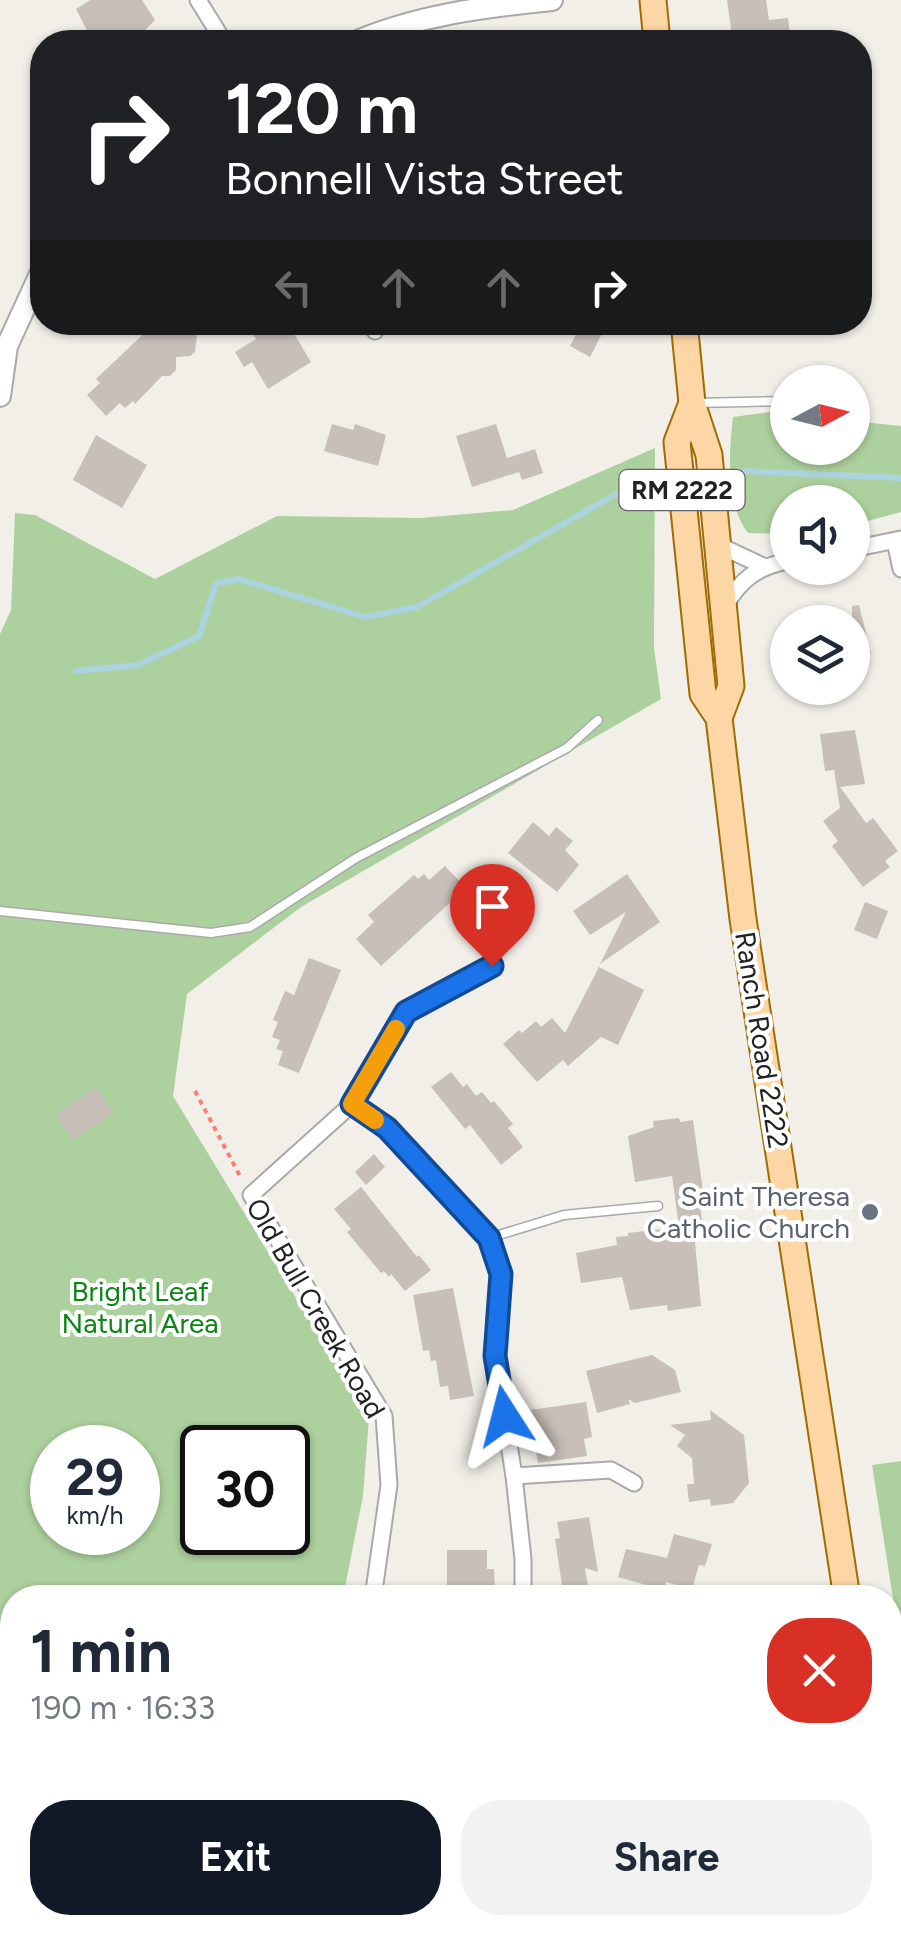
<!DOCTYPE html>
<html lang="en">
<head>
<meta charset="utf-8">
<style>
	:root { --surface:#fff; --page:#f2f2f3; --text:#1f2937; --muted:#747a83; --accent:#111827 }
	body { margin:0; font-family:Figtree,sans-serif; background:var(--page); color:var(--text); height:100vh; display:flex; flex-direction:column; font-size:38px; white-space:nowrap }
	* { box-sizing:border-box; margin:0 }
	p { font-size:32px; color:var(--muted) }
	.icon { flex:none; width:55px; height:55px; fill:none; stroke:currentColor; stroke-width:2; stroke-linecap:round; stroke-linejoin:round }
	.map { position:relative; flex:1; overflow:hidden }
	.drawer { position:absolute; left:0px; top:1585px; width:902px; height:350px; display:flex; flex-direction:column; background:var(--surface); border-radius:40px 40px 0 0; box-shadow:0 2px 8px #0004 }
	.drawer>* { flex:none }
	.guide { position:absolute; left:30px; top:30px; width:842px; height:305px; border-radius:40px; box-shadow:0 2px 8px #0004; background:#202124; color:#fff; overflow:hidden }
	.needle { width:65px; rotate:83deg }
	.controls { position:absolute; left:770px; top:365px; display:grid; gap:20px }
	.controls a { display:grid; place-items:center; width:100px; height:100px; border-radius:50%; background:var(--surface); box-shadow:0 2px 8px #0004; font-size:50px }
	.speed { position:absolute; left:30px; top:1425px; display:flex; gap:20px; font-size:50px; font-weight:700; text-align:center }
	.speed>* { display:grid; place-content:center; width:130px; height:130px; border-radius:50%; background:var(--surface); box-shadow:0 2px 8px #0004; line-height:1 }
	.speed small { font-size:25px; font-weight:400 }
	.speed .limit { border:5px solid #111; border-radius:15px; background:#fff; color:#111 }
	.pin { position:absolute; display:grid; place-items:center; width:85px; height:85px; color:#fff; margin:-102px -42px; border-radius:50% 50% 50% 0; rotate:-45deg; box-shadow:0 0 10px #0007 }
	.pin .icon { rotate:45deg }
	.me { position:absolute; width:110px; margin:-55px; rotate:351deg; stroke-linejoin:round; filter:drop-shadow(0 0 8px #0008) }
	.turn { display:flex; align-items:center; gap:35px; height:210px; padding:0 30px; font-size:45px }
	.turn .icon { width:130px; height:130px; stroke-width:2.5 }
	.turn b { display:block; font-size:70px; line-height:85px }
	.lanes { display:flex; align-items:center; height:95px; padding:0 30px; background:#0003; justify-content:center; gap:50px; direction:ltr }
	.lanes .off { opacity:.35 }
	.round { display:grid; place-items:center; flex:none; width:105px; height:105px; border-radius:40px; background:var(--page) }
	.overview { display:flex; align-items:center; justify-content:space-between; height:170px; padding:0 30px }
	h1 { font-size:60px; font-weight:700; line-height:75px }
	.primary-button { display:flex; gap:20px; margin-top:auto; padding:20px 30px }
	.primary-button a { flex:1; height:115px; border-radius:40px; background:var(--accent); color:#fff; font-size:40px; font-weight:700; line-height:115px; text-align:center }
	.primary-button a+a { background:var(--page); color:var(--text) }
	.map>svg:first-child { display:block }
	.forest { fill:#add19e; fill-rule:evenodd }
	.park { fill:#c8facc }
	.lines { fill:none; stroke-linecap:round; stroke-linejoin:round }
	.stream { stroke:#aad3df; stroke-width:6 }
	.river { stroke:#aad3df; stroke-width:38 }
	.building { fill:#c7bfb8 }
	.service-casing { stroke:#a9a9a9; stroke-width:11 }
	.minor-casing { stroke:#a9a9a9; stroke-width:19 }
	.tertiary-casing { stroke:#a9a9a9; stroke-width:24 }
	.primary-casing { stroke:#a06b00; stroke-width:29 }
	.path { stroke:#fa8072; stroke-width:4; stroke-dasharray:5 5; stroke-linecap:butt }
	.service { stroke:#fff; stroke-width:8 }
	.minor { stroke:#fff; stroke-width:15 }
	.tertiary { stroke:#fff; stroke-width:20 }
	.primary { stroke:#fcd6a4; stroke-width:25 }
	.route-casing { stroke:#114b97; stroke-width:25 }
	.route { stroke:#1a73e8; stroke-width:18 }
	.slow { stroke:#f59e0b; stroke-width:18 }
	.worship-dot { fill:#6b7280; stroke:#fff; stroke-width:4 }
	.labels { text-anchor:middle; stroke-width:8; stroke-linejoin:round; paint-order:stroke }
	.shield { fill:#fff; stroke:#646464; stroke-width:2.5 }
	.shield-label { font-size:25px; font-weight:bold; fill:#222 }
	.street-label { font-size:28px; fill:#222; stroke:#fff }
	.worship-label { font-size:28px; fill:#5b616d; stroke:#fff; text-anchor:end }
	.park-label { font-size:28px; fill:#0c8416; stroke:#fff }
</style>
</head>
<body>
<div class="map">
<svg width="901" height="1935" viewBox="0 0 901 1935">
	<rect width="100%" height="100%" fill="#f2efe9"/>
	<g class="forest">
		<path d="M770 412 787 414 788 448H852L853 421 901 426V512L853 525 852 502H788L787 534 748 533C725 504 729 452 733 417Z"/>
		<path d="M655 448 654 648 661 699 301 907 187 994 173 1096 369 1418 363 1496 343 1597 12 1598V1922H318L321 1935H0V634L11 610 15 513 35 515 155 579 277 516 420 518 513 510ZM52 1448H138V1532H52ZM202 1448H288V1532H202Z"/>
		<path d="M901 1461V1649L872 1465Z"/>
	</g>
	<path class="park" d="M357 1923H551L553 1935H360Z"/>
	<g class="lines">
		<g class="stream">
			<path d="M745 471 901 478"/>
			<path d="M76 671 138 665 199 636 216 584 239 579 365 617 417 607 616 494"/>
		</g>
		<g class="river">
			<path d="M0 1814 12 1822"/>
			<path d="M166 1922 170 1935"/>
			<path d="M758 1935 764 1922"/>
		</g>
	</g>
	<g class="building">
		<path d="M90 0H142L155 20 145 30 152 42H93L76 9Z"/>
		<path d="M727 0H766L769 20 788 18 791 42H733Z"/>
		<path d="M156 322H208L197 334 195 352 190 356 176 357V370L170 376H162L135 404 133 401 125 408 120 403 106 416 87 395 100 383 96 379Z"/>
		<path d="M245 322H287L311 362 268 389 252 362 244 367 235 352 256 339Z"/>
		<path d="M582 322H608L590 357 570 346Z"/>
		<path d="M332 424 353 430 355 424 386 435 378 466 324 451Z"/>
		<path d="M496 424 507 458 535 449 543 473 522 480 519 472 472 487 456 436Z"/>
		<path d="M96 435 147 465 122 508 73 480Z"/>
		<path d="M859 605 871 654 852 658V606Z"/>
		<path d="M855 730 865 784 840 787 866 823 873 818 898 851 885 861 890 867 863 887 832 846 838 841 823 821 840 808 834 770 825 771 820 734Z"/>
		<path d="M533 822 549 836 556 827 573 841 565 850 579 865 557 892 508 853Z"/>
		<path d="M445 866 466 888 381 966 356 939 374 922 368 915 414 875 418 879 424 874 429 880Z"/>
		<path d="M627 874 660 922 600 964 626 912 590 935 573 911Z"/>
		<path d="M865 902 888 911 877 939 854 930Z"/>
		<path d="M309 958 341 970 299 1073 278 1065 283 1051 276 1049 280 1040 272 1037 278 1022 273 1020 285 991 294 995Z"/>
		<path d="M599 967 644 990 618 1045 601 1037 568 1066 563 1060 537 1082 503 1044 519 1030 522 1033 536 1021 541 1027 552 1018 565 1033Z"/>
		<path d="M451 1072 463 1087 467 1084 476 1096 482 1092 491 1103 494 1101 513 1124 508 1128 523 1147 501 1165 470 1125 465 1129 431 1087Z"/>
		<path d="M97 1087 114 1113 72 1140 58 1117V1113Z"/>
		<path d="M679 1118 680 1122 693 1120 703 1191 698 1192 703 1227 696 1228 698 1242H695L701 1306 668 1311 667 1305 630 1310 622 1277 581 1283 576 1253 617 1245 616 1237 628 1236V1233L679 1227 672 1176 635 1182 628 1136 654 1127 653 1121Z"/>
		<path d="M374 1154 385 1167 366 1185 355 1172Z"/>
		<path d="M361 1187 417 1257 419 1255 431 1270 405 1291 391 1274 389 1277 384 1271 381 1273 347 1232 351 1229 334 1209Z"/>
		<path d="M453 1288 474 1396 450 1400 448 1386 440 1387 436 1360 431 1361 429 1350 423 1351 413 1295Z"/>
		<path d="M652 1355 675 1370 681 1392 635 1403 628 1399 630 1404 597 1413 586 1371Z"/>
		<path d="M586 1402 592 1437 584 1439 587 1456 538 1463 530 1410Z"/>
		<path d="M710 1410 744 1435 749 1483 733 1503 711 1506 710 1499 689 1502 687 1484H694L692 1458 677 1446 685 1435 670 1425 711 1420Z"/>
		<path d="M589 1517 598 1572 585 1568 590 1598H564L555 1539 560 1538 557 1522Z"/>
		<path d="M674 1534 712 1544 705 1566 699 1565 692 1589 666 1582 664 1590 618 1577 626 1549 667 1558Z"/>
		<path d="M447 1550H487V1569H494L495 1598H447Z"/>
	</g>
	<g class="lines">
		<g class="service-casing">
			<g id="service">
				<path d="M852 395H854"/>
				<path d="M697 403 788 401"/>
				<path d="M0 911 211 933 250 927 356 858 567 748 598 720"/>
				<path d="M489 1238 564 1215 658 1206"/>
			</g>
		</g>
		<g class="minor-casing">
			<g id="minor">
				<path d="M198 0 224 42"/>
				<path d="M375 331V322"/>
				<path d="M716 538 727 549 763 566"/>
				<path d="M895 541 901 569"/>
				<path d="M852 549 901 539"/>
				<path d="M725 606C741 579 757 567 788 561"/>
				<path d="M352 1104 387 1128 489 1238 501 1274 495 1356 514 1476 523 1559V1598"/>
				<path d="M514 1476 611 1470 634 1483"/>
				<path d="M373 1598 389 1485 384 1416 251 1195 352 1104 406 1011 492 966"/>
				<path d="M347 1922 349 1935"/>
				<path d="M564 1922 566 1935"/>
			</g>
		</g>
		<g class="tertiary-casing">
			<g id="tertiary">
				<path d="M355 42C418 15 484 7 552 0"/>
				<path d="M0 396 7 346 42 270"/>
			</g>
		</g>
		<g class="primary-casing">
			<g id="primary">
				<path d="M653 0 657 42"/>
				<path d="M684 322 692 403 709 455 731 686 719 718"/>
				<path d="M692 403 677 442 703 694 719 718 743 919 847 1598"/>
				<path d="M890 1883 898 1935"/>
			</g>
		</g>
		<g class="path">
			<path d="M195 1091 241 1178"/>
			<path d="M0 1635 12 1657"/>
			<path d="M0 1878 12 1879"/>
			<path d="M61 1922 71 1935"/>
		</g>
		<use href="#service" class="service"/>
		<use href="#minor" class="minor"/>
		<use href="#tertiary" class="tertiary"/>
		<use href="#primary" class="primary"/>
	</g>
	<g class="lines">
		<g class="route-casing">
			<path id="route" d="M492 966 406 1012 352 1104 387 1128 489 1238 501 1274 495 1356 505 1416"/>
		</g>
		<use href="#route" class="route"/>
		<path class="slow" d="M375 1120 352 1104 396 1029"/>
	</g>
	<circle class="worship-dot" cx="870" cy="1212" r="10"/>
	<g class="labels">
		<rect class="shield" x="619.5" y="470" width="125" height="40" rx="8"/>
		<g class="shield-label">
			<text x="682" y="499">RM 2222</text>
		</g>
		<g class="street-label">
			<text transform="translate(762 1040) rotate(81)" y="10">Ranch Road 2222</text>
			<text transform="translate(316 1308) rotate(60)" y="10">Old Bull Creek Road</text>
		</g>
		<g class="worship-label">
			<text x="850" y="1206">Saint Theresa<tspan x="850" dy="32">Catholic Church</tspan></text>
		</g>
		<g class="park-label">
			<text x="140" y="1301">Bright Leaf<tspan x="140" dy="32">Natural Area</tspan></text>
		</g>
	</g>
</svg>
<div class="controls">
<a><svg class="needle" viewBox="-14 -14 28 28"><path d="M0-13l5 13h-10z" fill="#e53935"/><path d="M0 13l5-13h-10z" fill="#747a83"/></svg></a>
<a><svg class="icon" aria-label="sound" viewBox="0 0 24 24"><path d="M4 9h4l5-4v14l-5-4H4zM17 9q2 3 0 6"/></svg></a>
<a><svg class="icon" aria-label="layers" viewBox="0 0 24 24"><path d="M12 4l9 5-9 5-9-5zM3 14l9 5 9-5"/></svg></a>
</div>
<div class="speed"><div>29<small>km/h</small></div><div class="limit">30</div></div>
<div class="pin" style="left:492px;top:966px;background:#d93025"><svg class="icon" aria-label="arrive" viewBox="0 0 24 24"><path d="M6 21V4h12l-3 4 3 4H6"/></svg></div>
<svg class="me" style="left:505px;top:1416px" viewBox="-20 -20 40 40"><path d="M0-17L14 15 0 8-14 15z" fill="#1a73e8" stroke="#fff" stroke-width="4"/></svg>
<div class="guide">
<div class="turn"><svg class="icon" aria-label="right" viewBox="0 0 24 24"><path d="M7 20v-9h11M14 6l5 5-5 5"/></svg><div><b>120 m</b>Bonnell Vista Street</div></div>
<div class="lanes"><svg class="icon off" aria-label="left" viewBox="0 0 24 24"><path d="M17 20v-9H6M10 6l-5 5 5 5"/></svg><svg class="icon off" aria-label="ahead" viewBox="0 0 24 24"><path d="M12 20V5M6 11l6-6 6 6"/></svg><svg class="icon off" aria-label="ahead" viewBox="0 0 24 24"><path d="M12 20V5M6 11l6-6 6 6"/></svg><svg class="icon" aria-label="right" viewBox="0 0 24 24"><path d="M7 20v-9h11M14 6l5 5-5 5"/></svg></div>
</div>
<section class="drawer">
<div class="overview"><div><h1>1 min</h1><p>190 m · 16:33</p></div><a class="round" style="background:#d93025;color:#fff"><svg class="icon" aria-label="close" viewBox="0 0 24 24"><path d="M6 6l12 12M18 6L6 18"/></svg></a></div>
<div class="primary-button"><a>Exit</a><a>Share</a></div>
</section>
</div>
</body>
</html>
